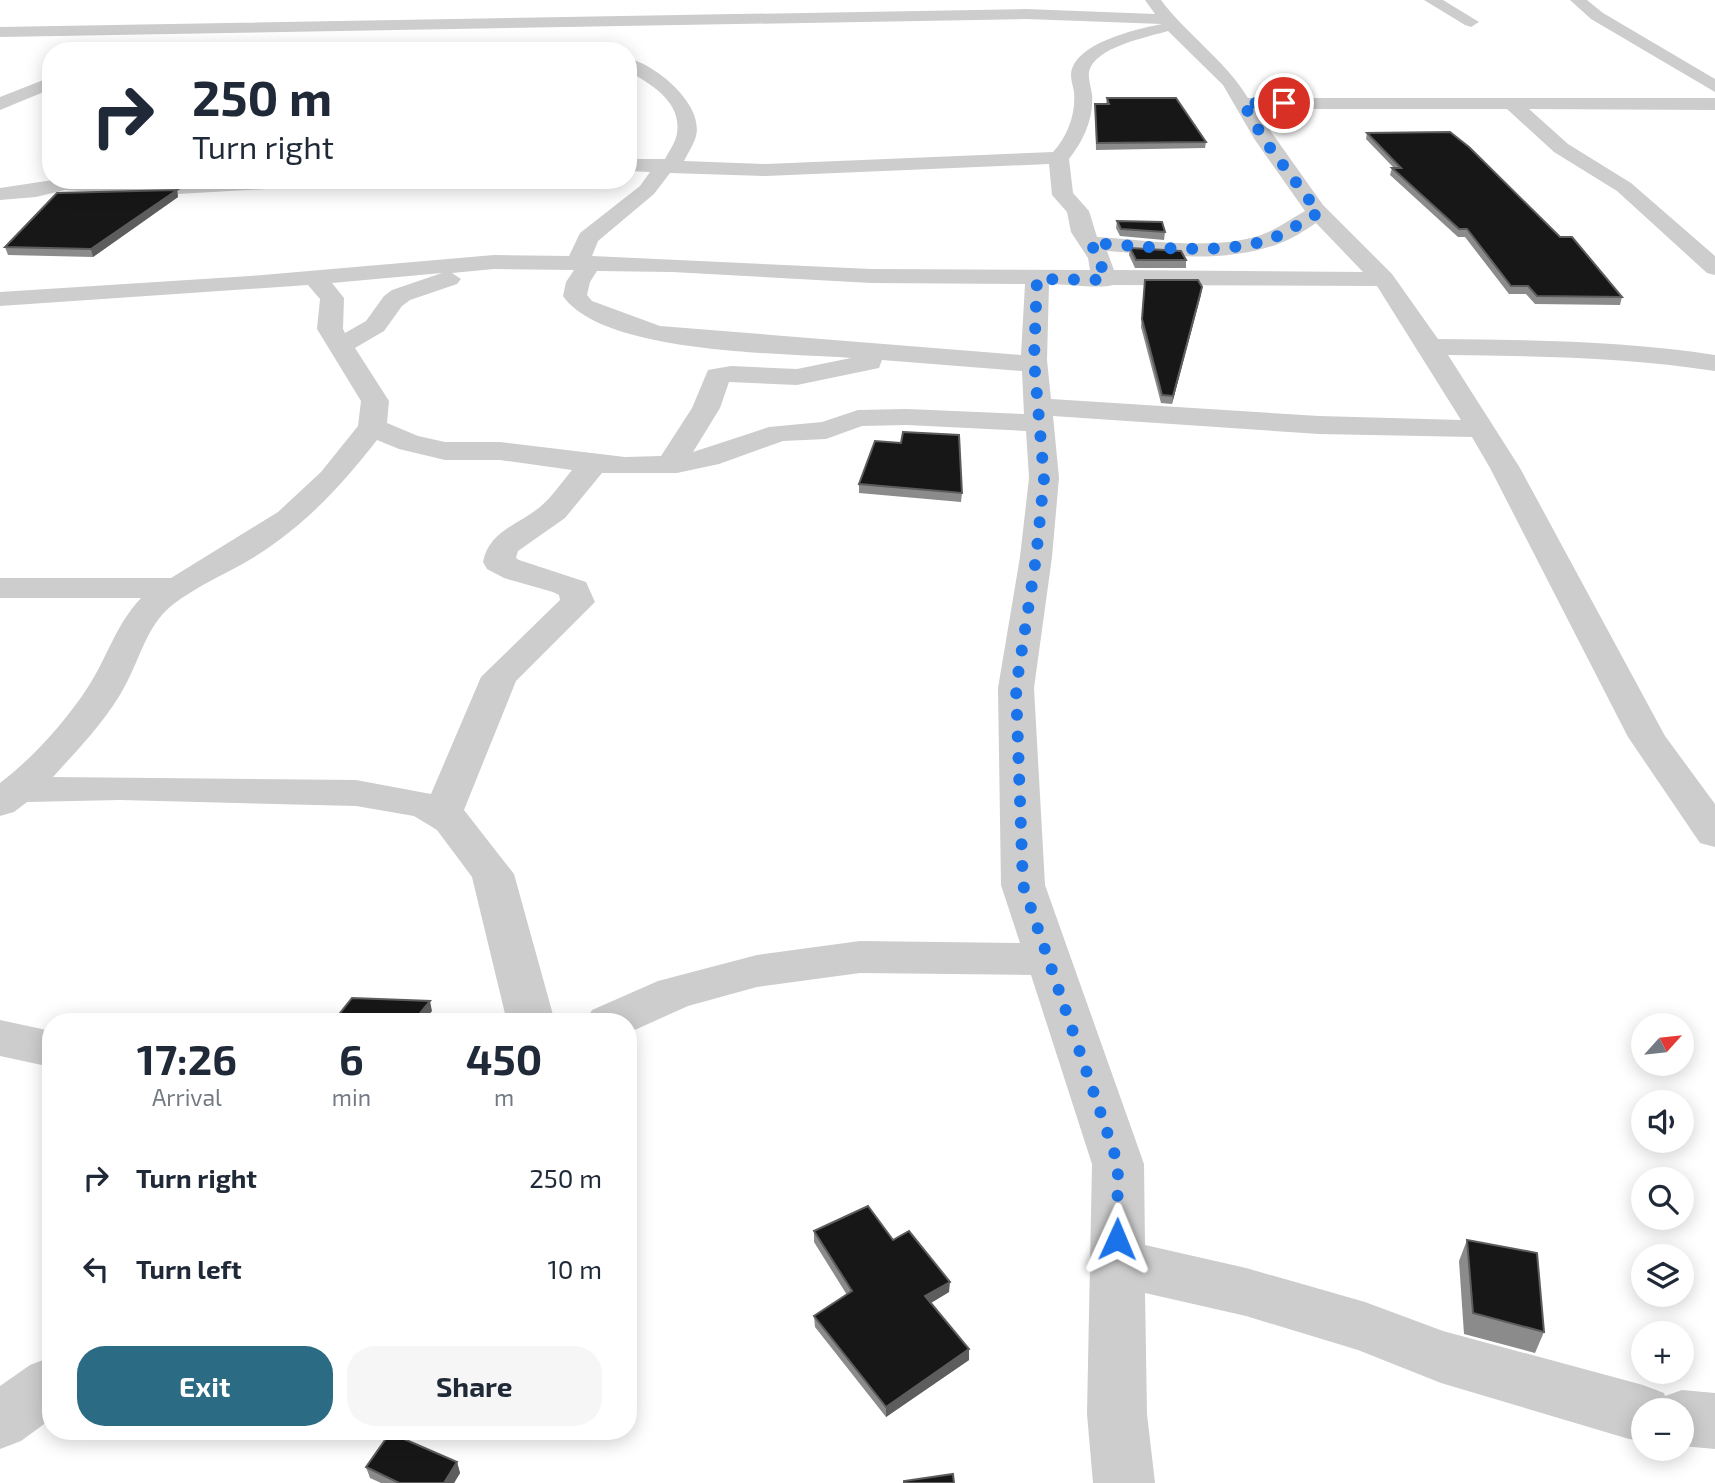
<!DOCTYPE html>
<html lang="en">
<head>
<meta charset="utf-8">
<style>
	:root { --surface:#fff; --page:#f6f6f7; --text:#1f2937; --muted:#747a83; --accent:#2b6b83 }
	body { margin:0; font-family:"Exo 2",sans-serif; background:var(--page); color:var(--text); height:100vh; display:flex; flex-direction:column; font-size:26px; white-space:nowrap }
	* { box-sizing:border-box; margin:0 }
	p { font-size:23px; color:var(--muted) }
	.icon { flex:none; width:38px; height:38px; fill:none; stroke:currentColor; stroke-width:2; stroke-linecap:round; stroke-linejoin:round }
	.map { position:relative; flex:1; overflow:hidden }
	.drawer { position:absolute; left:42px; top:1013px; width:595px; height:427px; display:flex; flex-direction:column; background:var(--surface); border-radius:28px; box-shadow:0 4px 18px #0003 }
	.drawer>* { flex:none }
	.guide { position:absolute; left:42px; top:42px; width:595px; height:147px; border-radius:28px; box-shadow:0 4px 18px #0003; background:#fff; color:var(--text); overflow:hidden }
	.needle { width:46px; rotate:63deg }
	.controls { position:absolute; left:1631px; top:1013px; display:grid; gap:14px }
	.controls a { display:grid; place-items:center; width:63px; height:63px; border-radius:50%; background:var(--surface); box-shadow:0 4px 18px #0003; font-size:35px }
	.pin { position:absolute; display:grid; place-items:center; width:60px; height:60px; color:#fff; margin:-30px; border:4px solid #fff; border-radius:50%; box-shadow:0 2px 7px #0007 }
	.me { position:absolute; width:77px; margin:-38px; rotate:1deg; stroke-linejoin:round; filter:drop-shadow(0 0 5px #0008) }
	.turn { display:flex; align-items:center; gap:24px; height:147px; padding:0 35px; font-size:32px }
	.turn .icon { width:91px; height:91px; stroke-width:2.5 }
	.turn b { display:block; font-size:49px; line-height:60px }
	.eta { display:flex; justify-content:space-evenly; align-items:center; height:119px; text-align:center }
	.eta b { font-size:42px; font-weight:700; line-height:49px }
	.button { display:flex; gap:14px; margin-top:auto; padding:14px 35px }
	.button a { flex:1; height:80px; border-radius:28px; background:var(--accent); color:#fff; font-size:28px; font-weight:700; line-height:80px; text-align:center }
	.button a+a { background:var(--page); color:var(--text) }
	ul { padding:0; list-style:none }
	li { display:flex; align-items:center; gap:21px; height:91px; padding:0 35px }
	li div { flex:1 }
	li b { display:block; font-size:26px }
	li em { font-style:normal }
	.map>svg:first-child { display:block }
	.lines { fill:none; stroke-linecap:round; stroke-linejoin:round }
	.minor { fill:#cdcdcd; fill-rule:evenodd }
	.wall { fill:#8b8b8b }
	.shaded-wall { fill:#5d5d5d }
	.building { fill:#171717; stroke:#5d5d5d; stroke-width:2 }
	.route { stroke:#1a73e8; stroke-width:12; stroke-dasharray:0 21.6 }
</style>
</head>
<body>
<div class="map">
<svg width="1715" height="1483" viewBox="0 0 1715 1483">
	<rect width="100%" height="100%" fill="#fff"/>
	<g class="lines">
		<g class="minor">
			<path d="M1145 0H1161C1187 35 1225 60 1248 98H1715V110L1529 109 1568 144 1631 183 1715 256V275L1707 273 1617 191 1554 152 1507 109H1255L1323 205 1392 274 1438 339C1530 340 1623 341 1715 355V371C1627 357 1537 356 1448 355L1520 468 1665 736 1715 804V847L1700 843 1628 737 1490 468 1472 437 1319 434 1053 416 1059 478 1052 557 1034 688 1045 885 1144 1164 1145 1245 1246 1268 1365 1302 1443 1331 1643 1385 1664 1393 1665 1396 1682 1390 1715 1393V1449L1682 1446V1410H1643V1441L1629 1439 1441 1383 1358 1350 1246 1316 1145 1293 1147 1414 1155 1483H1093L1087 1414 1092 1164 1031 975 860 973 757 987 688 1006 628 1033V1022H585L592 1010 658 981 757 955 860 941 1020 943 1001 885 998 688 1020 557 1029 478 1026 431 907 425 862 426 826 439 783 441 719 464 677 473H602L565 518 518 551 516 558 519 560 586 582 595 602 516 681 464 810 514 874 555 1022H507L472 877 437 830 414 816 356 806 120 800 27 802 14 812 0 816V783C33 758 66 721 88 687 108 656 115 626 141 598H0V578H171L278 512 321 472 358 426 361 401 317 329 320 299 308 285 0 306V292L250 276 494 255 569 256 580 233 640 186 650 172 628 171V159H665C669 151 676 142 677 133 682 102 651 84 628 71V58C656 65 704 104 696 136 694 144 688 153 684 161L766 164 1053 152C1068 136 1076 113 1074 92 1073 86 1071 81 1071 75 1073 43 1137 29 1162 24L1026 19 0 37V27L1026 9 1155 14ZM1168 31 1223 85 1255 140 1305 211C1291 219 1277 229 1261 235 1214 251 1146 240 1097 237L1089 211 1073 193 1069 159C1084 140 1094 118 1092 94 1091 87 1088 79 1089 72 1094 47 1148 37 1168 31ZM1049 164 1052 195 1067 212 1071 232 1088 258 1090 270 871 269 592 256 598 241 654 194 670 173 766 176ZM1316 223 1363 272 1114 270 1107 251C1162 255 1224 264 1278 244 1292 239 1304 231 1316 223ZM494 269 574 270 566 282 563 296C603 354 783 353 851 358L797 369 731 366 708 370 692 408 661 456 625 457 500 442H445L418 436 387 423 389 401 355 348 384 331 402 306 410 300 457 284 461 279 452 273ZM597 271 672 272 871 283 1025 284 1021 355 660 326 592 301 587 295 590 282ZM442 273 392 290 384 296 366 321 345 333 343 329 344 298 332 283ZM1049 284C1065 284 1100 289 1113 285L1377 286 1461 420 1319 416 1051 399 1047 360ZM882 360 1022 371 1024 414 907 409 858 410 822 422 769 427 693 452 720 408 729 382 797 385 879 368ZM377 440 399 449 445 460H500L572 470C562 482 552 497 540 507 518 525 489 531 483 562L487 569 504 578 553 592 559 595 560 600 481 677 431 794 356 780 53 777C79 748 108 719 126 684 140 658 147 626 171 606 197 585 231 572 259 554 307 523 342 485 377 440Z"/>
			<path d="M1424 0H1443L1479 22 1471 27 1465 25Z"/>
			<path d="M1570 0H1587L1603 13 1715 79V92L1591 19Z"/>
			<path d="M51 77V89L0 110V97Z"/>
			<path d="M53 180 160 183 329 180 326 184 319 186 160 195 65 190 36 197 0 200V188Z"/>
			<path d="M0 1020 51 1031V1067L0 1056Z"/>
			<path d="M51 1357V1419L21 1441 0 1449V1386L30 1365Z"/>
		</g>
	</g>
	<g class="wall">
		<path d="M1107 98 1206 142 1205 148 1096 150 1095 104H1106Z"/>
		<path d="M1367 133 1622 297 1620 305 1535 304 1526 294H1509L1465 237H1458L1390 175 1392 168H1394L1366 139Z"/>
		<path d="M177 190 178 197 93 257 8 255 5 247Z"/>
		<path d="M1117 221 1165 232 1164 240 1120 236 1116 228Z"/>
		<path d="M1130 248 1186 260V268H1135L1129 255Z"/>
		<path d="M1145 280 1202 287 1172 404 1161 403 1141 327Z"/>
		<path d="M859 484 962 493 961 502 859 493Z"/>
		<path d="M814 1231 893 1240 949 1292 931 1303 969 1360 886 1417 815 1327 814 1316 847 1295 814 1242Z"/>
		<path d="M1467 1240 1544 1332 1535 1353 1464 1334 1459 1261Z"/>
		<path d="M457 1462 460 1473 454 1483H381L370 1478 366 1467Z"/>
	</g>
	<g class="shaded-wall">
		<path d="M177 190 178 197 93 257 91 249Z"/>
		<path d="M1202 287 1201 295 1172 404 1173 396Z"/>
		<path d="M430 1001 432 1011 424 1022H413Z"/>
		<path d="M950 1282 949 1292 924 1307 925 1296Z"/>
		<path d="M969 1349V1360L886 1417V1407Z"/>
		<path d="M457 1462 460 1473 454 1483H444Z"/>
	</g>
	<g class="building">
		<path d="M1107 98H1176L1206 142 1097 143 1095 104H1109Z"/>
		<path d="M1450 132 1469 147 1560 237H1572L1622 297 1537 296 1528 286H1511L1467 229H1459L1392 168H1401L1367 133Z"/>
		<path d="M177 190 91 249 5 247 57 193Z"/>
		<path d="M1117 221 1162 222 1165 232 1121 229Z"/>
		<path d="M1130 248 1181 251 1186 260H1136Z"/>
		<path d="M1145 280H1198L1202 287 1173 396 1162 395 1142 319Z"/>
		<path d="M903 432 959 435 962 493 859 484 875 441 901 443Z"/>
		<path d="M352 998 430 1001 413 1022H333Z"/>
		<path d="M868 1206 893 1240 909 1231 950 1282 925 1296 969 1349 886 1407 814 1316 852 1291 814 1231Z"/>
		<path d="M1467 1240 1537 1253 1544 1332 1473 1313Z"/>
		<path d="M390 1433 457 1462 444 1483H399L366 1467Z"/>
		<path d="M953 1474 954 1483H904V1481Z"/>
	</g>
	<g class="lines">
		<path class="route" d="M1117 1239 1118 1164 1023 885 1016 688 1036 558 1044 478 1034 360 1037 279 1104 280 1100 258 1090 243C1143 246 1210 255 1261 242 1282 237 1300 222 1319 213L1265 141 1243 103H1284"/>
	</g>
</svg>
<div class="controls">
<a><svg class="needle" viewBox="-14 -14 28 28"><path d="M0-13l5 13h-10z" fill="#e53935"/><path d="M0 13l5-13h-10z" fill="#747a83"/></svg></a>
<a><svg class="icon" aria-label="sound" viewBox="0 0 24 24"><path d="M4 9h4l5-4v14l-5-4H4zM17 9q2 3 0 6"/></svg></a>
<a><svg class="icon" aria-label="search" viewBox="0 0 24 24"><circle cx="10" cy="10" r="6"/><path d="M15 15l6 6"/></svg></a>
<a><svg class="icon" aria-label="layers" viewBox="0 0 24 24"><path d="M12 4l9 5-9 5-9-5zM3 14l9 5 9-5"/></svg></a>
<a>+</a>
<a>−</a>
</div>
<div class="pin" style="left:1284px;top:103px;background:#d93025"><svg class="icon" aria-label="arrive" viewBox="0 0 24 24"><path d="M6 21V4h12l-3 4 3 4H6"/></svg></div>
<svg class="me" style="left:1117px;top:1239px" viewBox="-20 -20 40 40"><path d="M0-17L14 15 0 8-14 15z" fill="#1a73e8" stroke="#fff" stroke-width="4"/></svg>
<div class="guide">
<div class="turn"><svg class="icon" aria-label="right" viewBox="0 0 24 24"><path d="M7 20v-9h11M14 6l5 5-5 5"/></svg><div><b>250 m</b>Turn right</div></div>
</div>
<section class="drawer">
<div class="eta">
<div><b>17:26</b><p>Arrival</p></div>
<div><b>6</b><p>min</p></div>
<div><b>450</b><p>m</p></div>
</div>
<ul>
<li><svg class="icon" aria-label="right" viewBox="0 0 24 24"><path d="M7 20v-9h11M14 6l5 5-5 5"/></svg><div><b>Turn right</b></div><em>250 m</em></li>
<li><svg class="icon" aria-label="left" viewBox="0 0 24 24"><path d="M17 20v-9H6M10 6l-5 5 5 5"/></svg><div><b>Turn left</b></div><em>10 m</em></li>
</ul>
<div class="button"><a>Exit</a><a>Share</a></div>
</section>
</div>
</body>
</html>
